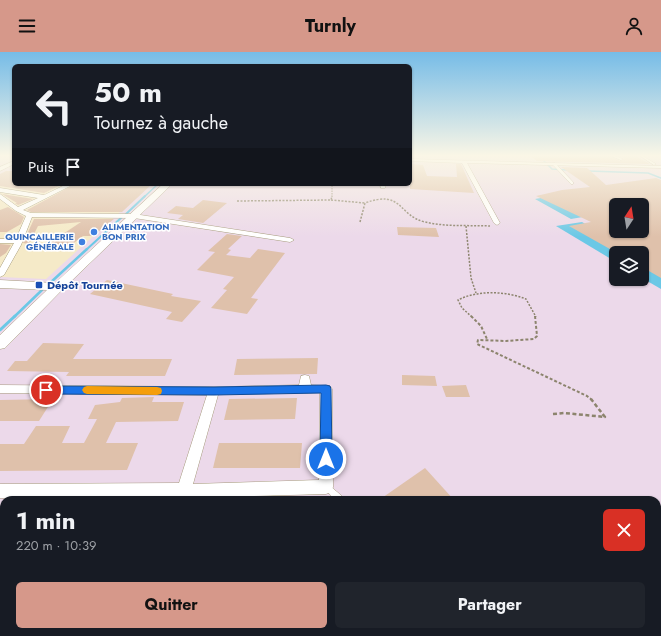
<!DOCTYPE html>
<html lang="fr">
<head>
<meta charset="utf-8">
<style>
	:root { --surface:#171b24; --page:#20242c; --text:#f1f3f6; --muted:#9ea1a6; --accent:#d6988a }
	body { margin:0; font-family:Jost,sans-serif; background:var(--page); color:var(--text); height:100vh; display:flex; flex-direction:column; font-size:15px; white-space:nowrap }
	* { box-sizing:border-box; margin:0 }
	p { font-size:13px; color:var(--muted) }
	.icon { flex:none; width:22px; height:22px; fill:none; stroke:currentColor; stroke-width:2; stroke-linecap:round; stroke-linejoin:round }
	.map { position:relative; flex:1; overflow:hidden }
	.drawer { position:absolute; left:0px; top:444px; width:661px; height:140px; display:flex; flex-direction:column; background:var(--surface); border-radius:12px 12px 0 0; box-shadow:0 1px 3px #0004 }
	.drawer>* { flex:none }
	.guide { position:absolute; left:12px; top:12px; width:400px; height:122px; border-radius:6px; box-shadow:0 1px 3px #0004; background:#171b24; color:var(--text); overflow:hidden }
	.needle { width:26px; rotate:12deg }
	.buttons { position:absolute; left:609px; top:146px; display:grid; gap:8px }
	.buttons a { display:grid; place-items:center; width:40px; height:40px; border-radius:6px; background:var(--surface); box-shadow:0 1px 3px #0004; font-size:20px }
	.pin { position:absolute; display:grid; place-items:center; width:34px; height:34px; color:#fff; margin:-17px; border:2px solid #fff; border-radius:50%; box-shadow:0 1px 4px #0007 }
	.me { position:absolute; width:44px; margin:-22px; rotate:0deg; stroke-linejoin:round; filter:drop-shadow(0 0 3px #0008) }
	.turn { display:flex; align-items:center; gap:14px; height:84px; padding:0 16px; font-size:18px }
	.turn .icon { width:52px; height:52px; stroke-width:2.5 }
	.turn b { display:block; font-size:28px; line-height:34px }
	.then { display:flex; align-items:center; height:38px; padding:0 16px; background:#0003; gap:8px; font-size:15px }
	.round { display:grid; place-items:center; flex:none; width:42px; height:42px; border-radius:6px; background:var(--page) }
	.overview { display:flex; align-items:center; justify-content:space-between; height:68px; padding:0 16px }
	h1 { font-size:24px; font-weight:700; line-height:30px }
	.button { display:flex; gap:8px; margin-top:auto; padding:8px 16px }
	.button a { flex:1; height:46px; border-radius:6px; background:var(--accent); color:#111; font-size:16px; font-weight:700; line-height:46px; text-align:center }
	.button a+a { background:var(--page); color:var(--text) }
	header { display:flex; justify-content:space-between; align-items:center; height:52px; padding:0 16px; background:var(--accent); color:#111; font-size:18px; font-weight:700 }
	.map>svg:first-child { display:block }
	.industrial { fill:#ecd9ea; fill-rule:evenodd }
	.water { fill:#6bc8e6 }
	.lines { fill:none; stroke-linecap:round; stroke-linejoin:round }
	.stream-far3 { stroke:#6bc8e6; stroke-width:1.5 }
	.stream-far2 { stroke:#6bc8e6; stroke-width:2 }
	.stream-far1 { stroke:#6bc8e6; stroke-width:2.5 }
	.stream { stroke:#6bc8e6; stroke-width:3 }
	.building { fill:#dfc1ab; fill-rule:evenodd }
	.lane-casing { stroke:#a69b7c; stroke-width:1 }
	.street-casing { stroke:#a69b7c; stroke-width:1 }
	.secondary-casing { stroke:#a69b7c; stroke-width:1 }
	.path-far3 { stroke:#8c846d; stroke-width:1; stroke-dasharray:1.5 1; stroke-linecap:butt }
	.path-far2 { stroke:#8c846d; stroke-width:1.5; stroke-dasharray:2 1.5; stroke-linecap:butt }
	.path-far1 { stroke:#8c846d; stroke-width:2; stroke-dasharray:3 2; stroke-linecap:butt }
	.path { stroke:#8c846d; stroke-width:2.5; stroke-dasharray:4 2.5; stroke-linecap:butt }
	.lane { fill:#fff; fill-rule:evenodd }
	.street { fill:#fff; fill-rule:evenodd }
	.secondary { fill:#fff; fill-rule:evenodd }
	.route { fill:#1a73e8; stroke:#114b97 }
	.slow { fill:#f59e0b }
	.shop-dot { fill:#3f7fe0; stroke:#fff; stroke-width:1.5 }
	.transit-dot { fill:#1a4fb4; stroke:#fff; stroke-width:1.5 }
	.labels { text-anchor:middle; stroke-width:3; stroke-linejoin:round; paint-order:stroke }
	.far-shop-label { font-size:9px; font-weight:bold; fill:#366cbe; stroke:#fff; text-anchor:start }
	.transit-label { font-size:11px; font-weight:bold; fill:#164399; stroke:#fff; text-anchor:start }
</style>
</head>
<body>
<header><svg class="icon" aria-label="menu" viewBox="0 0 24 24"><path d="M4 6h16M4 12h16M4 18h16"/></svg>Turnly<svg class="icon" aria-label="person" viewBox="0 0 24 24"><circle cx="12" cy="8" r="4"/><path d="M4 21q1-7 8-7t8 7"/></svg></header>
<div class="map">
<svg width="661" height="584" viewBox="0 0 661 584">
	<rect width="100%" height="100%" fill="#f5eac8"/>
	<g class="industrial">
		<rect x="0" y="103" width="14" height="21"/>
		<path d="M410 103H661V584H0V225L46 227 131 150 85 132H410ZM616 153H642V179H616ZM616 201H642V227H616ZM4 448H657V580H4Z"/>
	</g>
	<g class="water">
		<path d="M563 142 600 162 571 167 535 147Z"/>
		<path d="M582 170 637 201H616V210L556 174Z"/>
		<path d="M642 204 661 214V237L642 226Z"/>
	</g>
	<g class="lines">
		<g class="stream-far3">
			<path d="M538 103 552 117 568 118"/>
			<path d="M588 119 648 121 661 126"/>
			<path d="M144 145 158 132"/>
		</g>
		<g class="stream-far2">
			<path d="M126 162 145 144"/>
			<path d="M86 198 122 165"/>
		</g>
		<g class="stream-far1">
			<path d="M50 231 87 197"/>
			<path d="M14 265 42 238"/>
		</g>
		<path class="stream" d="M0 278 15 264"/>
	</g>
	<g class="building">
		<path d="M529 103H608L620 109 624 106 616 103H634L650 112 537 109Z"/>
		<path d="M410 112 423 113 427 124 457 125 456 112H461L474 141 410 137Z"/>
		<path d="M561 115 587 116 606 133 656 126 661 128V226L642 215V201H617L569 174 591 170 536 144 562 138 590 135ZM616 153H642V179H616Z"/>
		<path d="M6 119H12L14 122V132H63L44 141 0 134V122Z"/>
		<path d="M75 132H102L151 133 122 160H31L27 158Z"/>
		<path d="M2 142 33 147 18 153 15 151H17Z"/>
		<path d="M203 148 227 151 203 171 178 167 183 163 167 161 176 154 193 156Z"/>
		<path d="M8 155 24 165 21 172 7 180H0V158Z"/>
		<path d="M34 167H114L93 184H83L71 193 48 192 81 170 38 174 29 192 23 191Z"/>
		<path d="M397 175 436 176 439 185 398 183Z"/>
		<path d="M227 182 242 184 228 197 231 198 226 203 250 206 258 197 285 201 251 246 258 247 247 262 211 256 227 238 223 237 234 225 197 218 215 200 208 199Z"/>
		<path d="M0 192 11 193 6 201 0 205Z"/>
		<path d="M107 228 173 242 171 244 201 249 182 270 166 267 172 260 90 242Z"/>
		<path d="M43 291 84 292 73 307H172L165 324H66L69 320 7 319 15 309H27Z"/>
		<path d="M318 306 317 322 234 323 237 307Z"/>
		<path d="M402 323 435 324 437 334 402 333Z"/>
		<path d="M466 333 470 345H446L442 334Z"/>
		<path d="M154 345 152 350H184L178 369 116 370 106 391H138L127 418 0 419V392H24L36 374H70L62 391H84L97 367H88L95 353 120 350 122 346Z"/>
		<path d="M297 346 295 367 224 368 229 347Z"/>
		<path d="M53 347 39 369H0V348Z"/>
		<path d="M219 391H302L300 416H213Z"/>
		<path d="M425 416 454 448H379Z"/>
	</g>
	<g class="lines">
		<g class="lane-casing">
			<g id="lane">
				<path d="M609 103H612L623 107 621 108Z"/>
				<path d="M639 103H641L656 112 654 113Z"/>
				<path d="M553 111H555L573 130V132H571L553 113Z"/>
				<path d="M14 117V120L13 119Z"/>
				<path d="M327 432 329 433 343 445 344 448H335L325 437 323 435 325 433Z"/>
				<rect x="434" y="580" width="10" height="4"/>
			</g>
		</g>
		<g class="street-casing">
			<g id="street">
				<path d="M410 107 661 114V116L467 111 500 171 497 173 494 171 462 111 410 109Z"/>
				<path d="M14 109V112L0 119V115Z"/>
				<path d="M67 132H74L23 158 31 161 134 162 290 186 294 188 290 190 134 166 32 165 21 193 4 223 0 225V216L14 191H0V187H16L26 164 16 159 0 147V142L18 155 38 146 0 140V136L44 143Z"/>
				<path d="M380 132H386L385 136H381Z"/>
				<path d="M305 323 309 324 311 333 330 334 332 337 333 435 331 440 326 442 186 446H0V432L179 431 207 343 0 341V333L214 335 299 333 301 324ZM320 341 319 428 193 432 218 343Z"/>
			</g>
		</g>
		<g class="secondary-casing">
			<path id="secondary" d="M163 132H172L62 238 5 296 0 297V283L47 238 0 236V228L55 231Z"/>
		</g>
		<path class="path-far3" d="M332 145V132"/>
		<g class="path-far2">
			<path d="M331 148 365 151"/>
			<path d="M237 149 331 148 332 144"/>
			<path d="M360 170 365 151C403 137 398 164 425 170 446 175 468 173 490 174"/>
			<path d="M466 174 471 226 476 241"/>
			<path d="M472 265 462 256 458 248C477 238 506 239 526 247L536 265"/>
		</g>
		<g class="path-far1">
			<path d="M471 264 481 274 487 287"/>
			<path d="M535 264 537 284 534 287 506 289 478 288 477 292 587 344 592 348"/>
		</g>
		<path class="path" d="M553 362 564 361 605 365 591 347"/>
		<use href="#lane" class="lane"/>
		<use href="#street" class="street"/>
		<use href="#secondary" class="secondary"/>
	</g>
	<linearGradient id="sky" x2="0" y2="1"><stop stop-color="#76bce7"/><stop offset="0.56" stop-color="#faf6e6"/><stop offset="1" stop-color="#faf6e6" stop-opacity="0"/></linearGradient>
	<rect width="661" height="185" fill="url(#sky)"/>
	<path class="route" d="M326 333 330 334 331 337 332 407 330 411 326 412 322 411 320 407 321 341 214 343 46 342 42 340 41 338 42 335 46 334 214 335Z"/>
	<path class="slow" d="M87 334 157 335 161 336 162 339 161 342 157 343 87 342 84 341 82 338 84 335Z"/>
	<g class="shop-dot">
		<circle cx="94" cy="180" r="4"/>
		<circle cx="82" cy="190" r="4"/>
	</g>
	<rect class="transit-dot" x="35" y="229" width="8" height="8" rx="2"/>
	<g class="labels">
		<g class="far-shop-label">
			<text x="102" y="178">ALIMENTATION<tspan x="102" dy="10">BON PRIX</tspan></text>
			<text x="74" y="188" text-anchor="end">QUINCAILLERIE<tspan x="74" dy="10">GÉNÉRALE</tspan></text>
		</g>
		<g class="transit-label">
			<text x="47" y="237">Dépôt Tournée</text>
		</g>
	</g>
</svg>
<div class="buttons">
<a><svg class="needle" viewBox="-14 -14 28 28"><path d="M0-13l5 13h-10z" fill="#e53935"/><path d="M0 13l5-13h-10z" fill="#9ea1a6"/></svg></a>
<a><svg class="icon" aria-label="layers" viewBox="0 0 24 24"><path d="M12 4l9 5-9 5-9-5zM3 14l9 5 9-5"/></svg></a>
</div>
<div class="pin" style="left:46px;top:338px;background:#d93025"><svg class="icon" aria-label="arrive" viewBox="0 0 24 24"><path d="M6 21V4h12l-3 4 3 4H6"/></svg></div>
<svg class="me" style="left:326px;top:407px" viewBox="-20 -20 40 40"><circle r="17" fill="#1a73e8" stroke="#fff" stroke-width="3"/><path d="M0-11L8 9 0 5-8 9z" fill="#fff"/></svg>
<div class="guide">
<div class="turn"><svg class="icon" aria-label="left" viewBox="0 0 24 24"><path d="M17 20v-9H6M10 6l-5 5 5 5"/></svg><div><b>50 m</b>Tournez à gauche</div></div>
<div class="then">Puis<svg class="icon" aria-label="arrive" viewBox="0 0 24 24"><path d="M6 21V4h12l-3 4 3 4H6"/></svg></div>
</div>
<section class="drawer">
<div class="overview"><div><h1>1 min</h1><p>220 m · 10:39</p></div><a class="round" style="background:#d93025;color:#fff"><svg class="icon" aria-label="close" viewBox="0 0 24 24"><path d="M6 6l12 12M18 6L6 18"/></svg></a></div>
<div class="button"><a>Quitter</a><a>Partager</a></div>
</section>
</div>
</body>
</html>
